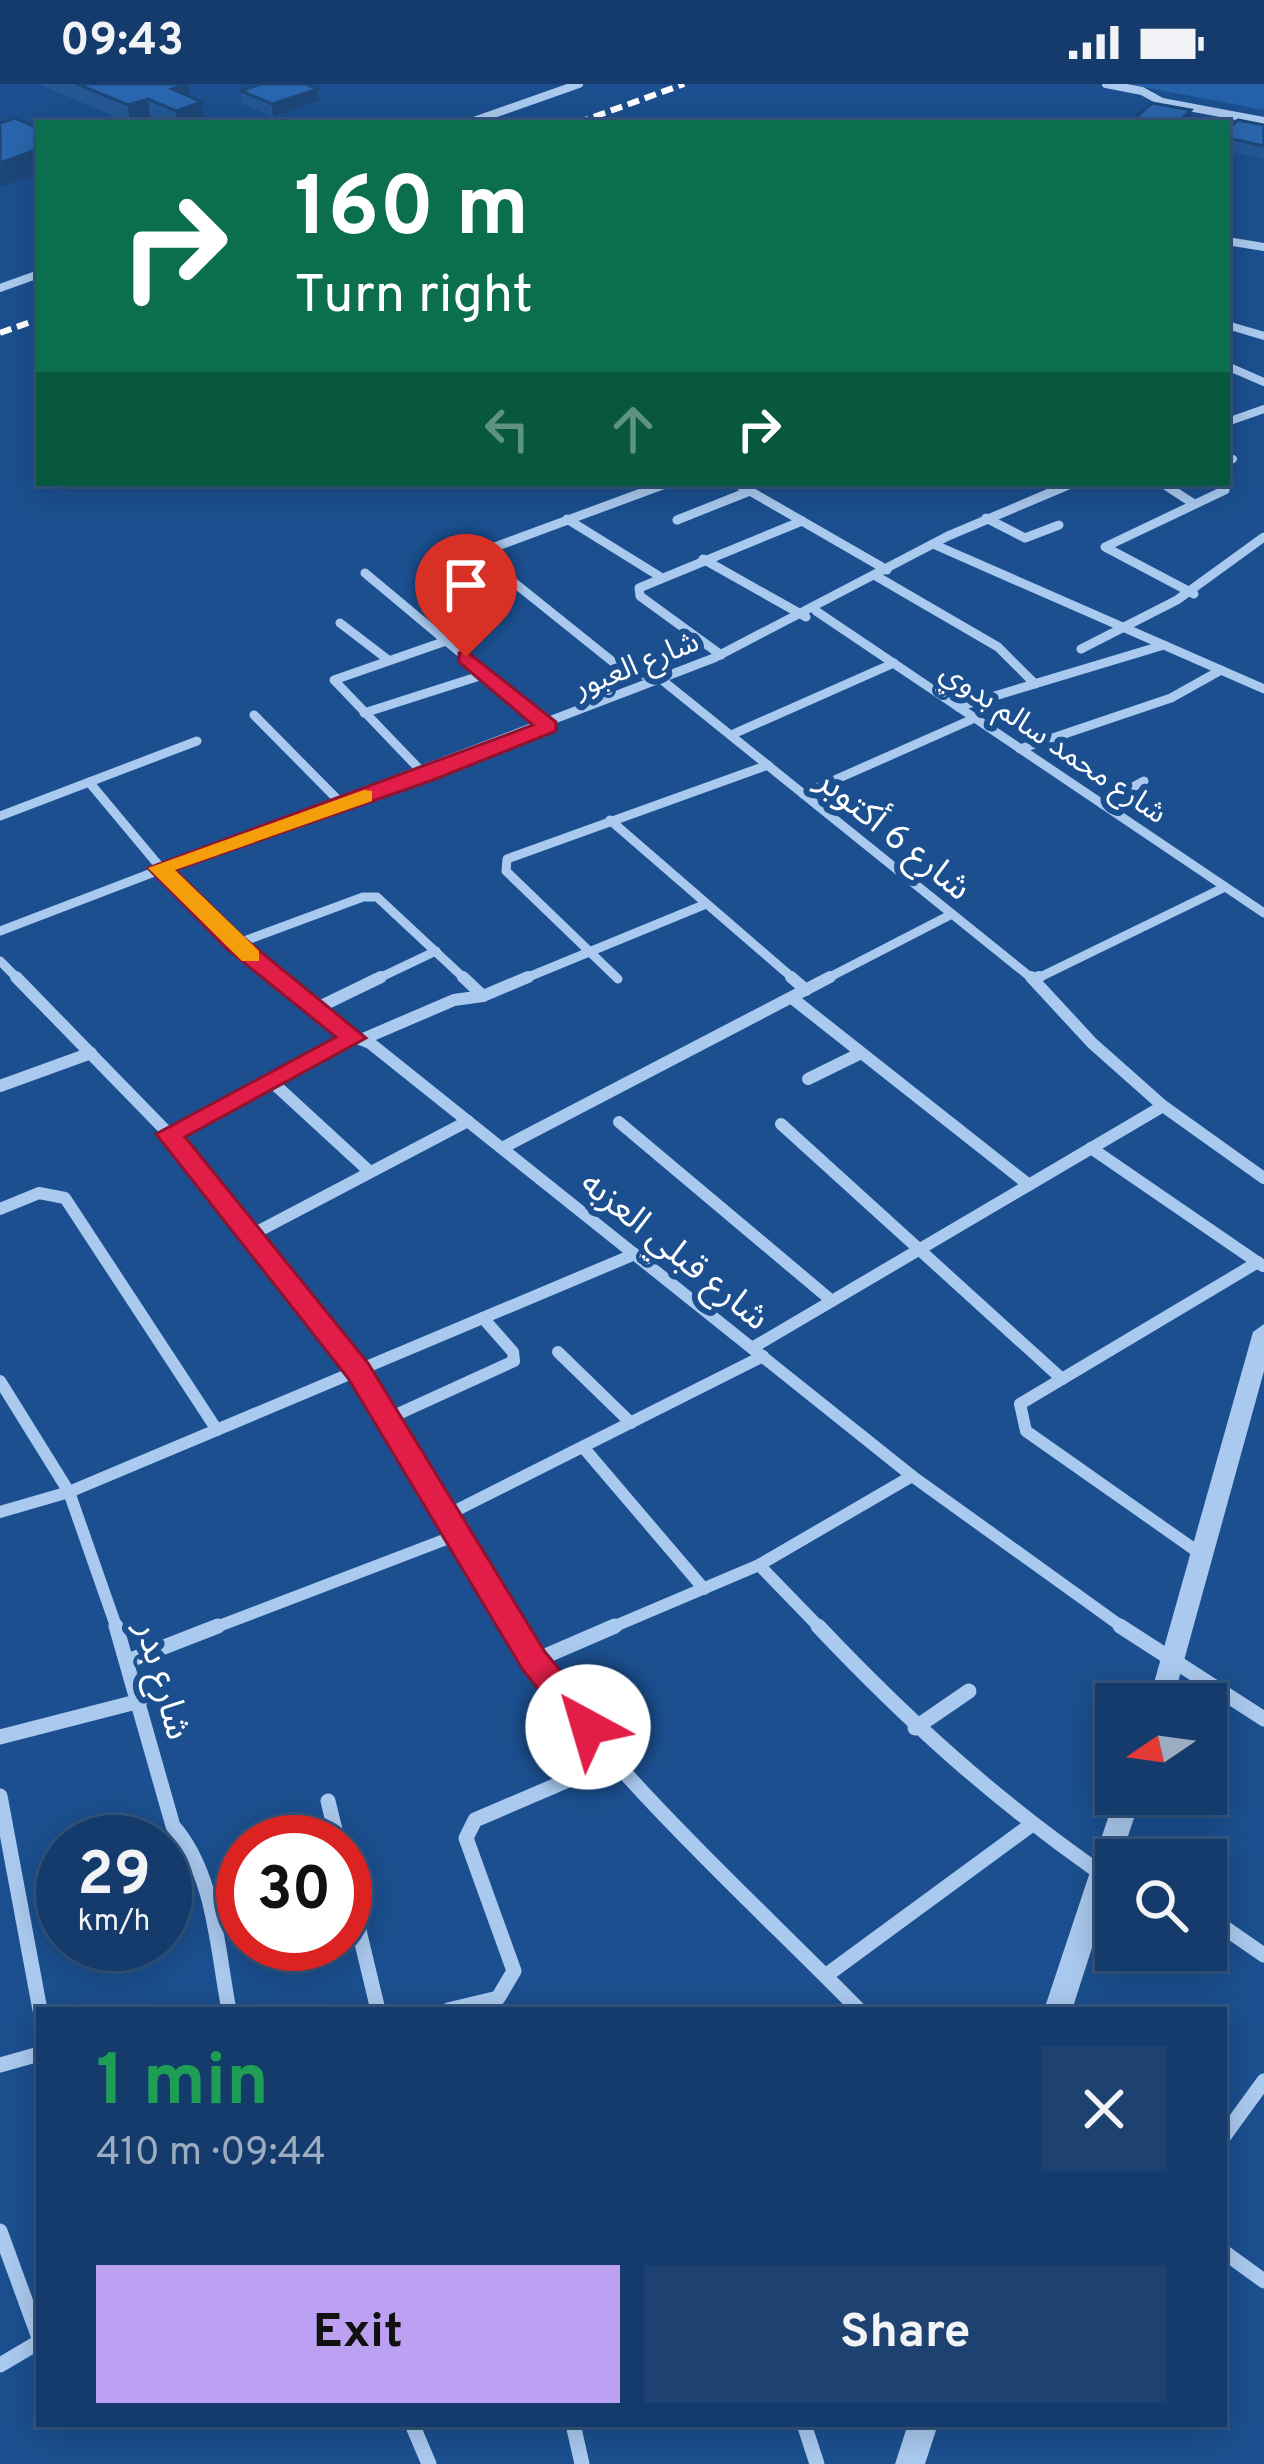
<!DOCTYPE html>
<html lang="en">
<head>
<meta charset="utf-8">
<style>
	:root { --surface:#143b6b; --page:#1d4271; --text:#f1f3f6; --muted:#9dadc1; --line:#33557e; --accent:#bca0f2 }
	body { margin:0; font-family:Overpass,"Noto Sans Arabic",sans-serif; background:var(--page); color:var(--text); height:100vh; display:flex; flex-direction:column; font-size:45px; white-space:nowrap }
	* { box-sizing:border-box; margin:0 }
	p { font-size:39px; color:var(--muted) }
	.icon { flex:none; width:66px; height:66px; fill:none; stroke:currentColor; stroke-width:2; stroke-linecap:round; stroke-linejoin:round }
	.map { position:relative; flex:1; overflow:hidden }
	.sheet { position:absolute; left:36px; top:1923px; width:1191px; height:420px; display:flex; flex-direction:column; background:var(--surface); border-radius:0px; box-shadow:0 6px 30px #0003,0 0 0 3px var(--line) }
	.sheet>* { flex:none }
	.top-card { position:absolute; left:36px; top:36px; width:1194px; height:366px; border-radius:0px; box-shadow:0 6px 30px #0003,0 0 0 3px var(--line); background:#0b6e4f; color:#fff; overflow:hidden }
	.needle { width:78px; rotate:257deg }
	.fabs { position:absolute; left:1095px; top:1599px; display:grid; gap:24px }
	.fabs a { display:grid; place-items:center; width:132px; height:132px; border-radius:0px; background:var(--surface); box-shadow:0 6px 30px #0003,0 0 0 3px var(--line); font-size:60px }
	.speed { position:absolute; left:36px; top:1731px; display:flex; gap:24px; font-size:60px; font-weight:700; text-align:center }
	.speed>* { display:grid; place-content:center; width:156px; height:156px; border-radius:50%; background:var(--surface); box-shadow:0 6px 30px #0003,0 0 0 3px var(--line); line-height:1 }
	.speed small { font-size:30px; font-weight:400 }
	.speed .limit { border:18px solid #d22; background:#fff; color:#111 }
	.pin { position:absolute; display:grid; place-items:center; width:102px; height:102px; color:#fff; margin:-123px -51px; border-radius:50% 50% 50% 0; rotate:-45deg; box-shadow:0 0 12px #0007 }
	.pin .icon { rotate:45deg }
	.me { position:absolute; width:132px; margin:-66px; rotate:321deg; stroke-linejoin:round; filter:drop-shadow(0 0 9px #0008) }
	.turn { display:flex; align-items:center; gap:42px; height:252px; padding:0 60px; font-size:54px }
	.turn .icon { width:156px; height:156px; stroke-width:2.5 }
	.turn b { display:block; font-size:84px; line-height:102px }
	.lanes { display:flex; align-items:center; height:114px; padding:0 60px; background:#0003; justify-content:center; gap:60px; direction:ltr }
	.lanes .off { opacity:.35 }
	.round { display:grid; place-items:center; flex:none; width:126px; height:126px; border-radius:0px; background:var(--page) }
	.overview { display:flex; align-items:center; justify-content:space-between; height:204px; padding:0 60px }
	h1 { font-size:72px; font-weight:700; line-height:90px; color:#1e9e55 }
	.action { display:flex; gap:24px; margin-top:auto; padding:24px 60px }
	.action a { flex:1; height:138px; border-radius:0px; background:var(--accent); color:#111; font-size:48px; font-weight:700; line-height:138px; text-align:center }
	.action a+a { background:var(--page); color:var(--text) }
	.status { display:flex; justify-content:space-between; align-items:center; height:84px; padding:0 60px; background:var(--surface); direction:ltr }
	.status svg { height:33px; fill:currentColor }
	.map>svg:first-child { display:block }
	.green { fill:#2461a8 }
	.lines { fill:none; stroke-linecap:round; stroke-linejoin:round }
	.minor-far3 { stroke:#a9c9ee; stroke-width:8 }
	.minor-far2 { stroke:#a9c9ee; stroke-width:9 }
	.minor-far1 { stroke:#a9c9ee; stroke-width:12 }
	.minor { stroke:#a9c9ee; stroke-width:15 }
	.tertiary { fill:#a9c9ee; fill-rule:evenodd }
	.rail { stroke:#fff; stroke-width:6; stroke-dasharray:12 6; stroke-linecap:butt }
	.wall { fill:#245895 }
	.shaded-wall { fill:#1d4779 }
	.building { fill:#2a66ad; stroke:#1d4779; stroke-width:3 }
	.route { fill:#e11d48; stroke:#92132f; stroke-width:3 }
	.slow { fill:#f59e0b }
	.labels { text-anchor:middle; stroke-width:12; stroke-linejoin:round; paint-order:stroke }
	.far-street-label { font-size:30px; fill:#fff; stroke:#1b4f8f }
	.street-label { font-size:36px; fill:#fff; stroke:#1b4f8f }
</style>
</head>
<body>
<div class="status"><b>09:43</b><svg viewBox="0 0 49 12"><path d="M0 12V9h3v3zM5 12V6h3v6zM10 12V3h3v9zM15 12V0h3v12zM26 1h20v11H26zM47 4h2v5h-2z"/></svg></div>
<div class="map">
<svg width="1264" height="2380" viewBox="0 0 1264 2380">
	<rect width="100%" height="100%" fill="#1b4f8f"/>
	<path class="green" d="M1127 0H1264V26Z"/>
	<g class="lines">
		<g class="minor-far3">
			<path d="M1106 0 1142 7 1162 18 1264 37"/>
			<path d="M468 39 579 0"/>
			<path d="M1227 157 1264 163"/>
			<path d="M0 204 39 190"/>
			<path d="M1227 241 1264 252"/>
			<path d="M1227 282 1264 298"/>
			<path d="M1227 338 1264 325"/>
			<path d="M1227 372 1233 375"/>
		</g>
		<g class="minor-far2">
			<path d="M736 399 887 486"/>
			<path d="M1162 399 1194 420"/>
			<path d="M986 434 1025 454 1059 441"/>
			<path d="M567 435 659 492"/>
			<path d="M677 436 750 407"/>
			<path d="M933 460 1264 605"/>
			<path d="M477 469 623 586 662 596 1034 896"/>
			<path d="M703 475 806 533"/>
			<path d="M457 477 668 399"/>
			<path d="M365 489 548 642"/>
			<path d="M876 492 998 563 1035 600"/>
			<path d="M1194 510 1105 463 1225 406"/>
			<path d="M816 527 1264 829"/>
			<path d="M340 539 387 575"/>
			<path d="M1081 565 1177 516 1264 453"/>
			<path d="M721 571 640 512 639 504 802 437"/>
			<path d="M958 623 1164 561"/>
			<path d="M364 629 486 590"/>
			<path d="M254 631 342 720"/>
			<path d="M731 651 894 579"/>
			<path d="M1020 665 1171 614 1221 586"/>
			<path d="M425 691 334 596 446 557"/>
			<path d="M89 698 160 783 279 896"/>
			<path d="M803 710 975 634"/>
			<path d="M1102 720 1144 697"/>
			<path d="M0 732 197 657"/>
			<path d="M610 736 795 896"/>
			<path d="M0 847 714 574 948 452 1073 399"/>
			<path d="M236 860 363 813H377L466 896"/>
			<path d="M0 877 19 896"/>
			<path d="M618 895 506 787 507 775 768 681"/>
			<path d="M375 896 436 867"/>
			<path d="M521 896 706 820"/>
			<path d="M824 896 952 830"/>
			<path d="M1034 896 1225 803"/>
		</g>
		<g class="minor-far1">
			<path d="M16 893 169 1050 358 1287 515 1545"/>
			<path d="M276 893 341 948 370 959 912 1392 1125 1545"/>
			<path d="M463 893 483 912"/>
			<path d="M791 893 806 906"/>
			<path d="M1031 893 1092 959 1163 1022 1264 1094"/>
			<path d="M1034 896 1039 893"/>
			<path d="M792 914 1029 1101"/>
			<path d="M313 926 381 893"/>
			<path d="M363 955 454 916 483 912 528 893"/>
			<path d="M808 995 861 969"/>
			<path d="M271 997 370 1088"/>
			<path d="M0 1002 91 969"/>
			<path d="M619 1038 832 1217"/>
			<path d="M781 1040 1062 1295"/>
			<path d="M169 1050 354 954"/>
			<path d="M502 1064 830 893"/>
			<path d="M1091 1064 1263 1182"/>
			<path d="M0 1125 39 1109 65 1114 217 1346"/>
			<path d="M251 1151 468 1037"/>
			<path d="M752 1264 1163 1022"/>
			<path d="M558 1268 631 1339"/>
			<path d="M0 1297 69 1408 117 1545"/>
			<path d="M387 1335 514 1277 513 1268 483 1234"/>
			<path d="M583 1363 704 1505"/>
			<path d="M0 1428 69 1408 635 1170"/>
			<path d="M445 1432 763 1272"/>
			<path d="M1201 1470 1026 1347 1020 1320 1258 1178"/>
			<path d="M759 1481 821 1545"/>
			<path d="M211 1545 457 1451"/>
			<path d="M608 1545 759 1481 912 1392"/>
		</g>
		<g class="minor">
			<path d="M116 1542 173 1742C215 1790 217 1865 229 1926"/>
			<path d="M513 1542C596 1680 746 1810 859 1926"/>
			<path d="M818 1542C908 1637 994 1715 1102 1790"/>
			<path d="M1120 1542 1264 1635"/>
			<path d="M128 1577 218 1542"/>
			<path d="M534 1577 615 1542"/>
			<path d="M915 1644 969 1607"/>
			<path d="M0 1653 140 1617"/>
			<path d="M0 1712 40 1926"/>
			<path d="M328 1717 338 1758"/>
			<path d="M345 1788 378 1926"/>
			<path d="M1206 1831 1264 1871"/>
			<path d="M828 1890 1031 1741"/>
			<path d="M448 1926 498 1914 514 1887 466 1754 475 1736 615 1676"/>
			<path d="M0 1981 39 1970"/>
			<path d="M1224 2052 1264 1997"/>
			<path d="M0 2147 39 2254"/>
			<path d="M1224 2168 1264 2197"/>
			<path d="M0 2281 39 2258"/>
			<path d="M412 2340 429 2380"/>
			<path d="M573 2340 582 2380"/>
			<path d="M804 2340 817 2380"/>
		</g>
		<g class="tertiary">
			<path d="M1264 1240V1287L1172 1620H1148L1253 1248Z"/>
			<path d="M1116 1710H1142L1120 1776H1116V1789L1072 1926H1044Z"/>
			<path d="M908 2340H938L925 2380H895Z"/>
		</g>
		<g class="rail">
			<path d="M577 39 684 0"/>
			<path d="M0 249 39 235"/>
		</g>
	</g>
	<g class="wall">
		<path d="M38 0H188L189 13 202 18 204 36 194 39H165L150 32 130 39Z"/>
		<path d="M318 5 319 17 273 33 242 19 241 7Z"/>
		<path d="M1264 41V75L1227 67V46Z"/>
	</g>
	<g class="shaded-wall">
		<path d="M188 0 190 18 172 5Z"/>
		<path d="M318 5 319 17 273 33 272 20Z"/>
		<path d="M148 15 150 32 130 39 128 21Z"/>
		<path d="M202 18 204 36 194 39H177L176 27Z"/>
		<path d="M1191 26 1189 39H1178Z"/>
		<path d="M39 65V90L0 103V79Z"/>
	</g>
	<g class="building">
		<path d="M77 0H187L172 5 202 18 176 27 148 15 128 21Z"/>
		<path d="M261 0H306L318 5 272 20 241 7Z"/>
		<path d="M1152 19 1191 26 1178 39H1130Z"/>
		<path d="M15 34 39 45V65L0 79V39Z"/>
		<path d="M1238 36 1264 41V62L1227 54V46Z"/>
	</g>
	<path class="route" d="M466 567 556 638V647L433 696 175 786 244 854 366 954 185 1053 368 1279 545 1568 599 1633 604 1643 599 1652 588 1656 576 1652 523 1586 348 1294 156 1050 336 953 227 865 148 784 533 641 459 578V569Z"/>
	<path class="slow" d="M364 706 372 707V717L175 786 259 867V877H242L148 784Z"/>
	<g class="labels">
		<g class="far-street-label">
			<text transform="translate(636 580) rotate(-22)" y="10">شارع العبور</text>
			<text transform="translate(1054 658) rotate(34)" y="10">شارع محمد سالم بدوي</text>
		</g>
		<g class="street-label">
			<text transform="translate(895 749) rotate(39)" y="13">شارع 6 أكتوبر</text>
			<text transform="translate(676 1165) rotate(39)" y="13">شارع قبلي العزبه</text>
			<text transform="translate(165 1596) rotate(74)" y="13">شارع بدر</text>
		</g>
	</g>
</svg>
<div class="fabs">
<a><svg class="needle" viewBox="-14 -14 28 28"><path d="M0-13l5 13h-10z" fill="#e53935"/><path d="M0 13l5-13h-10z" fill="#9dadc1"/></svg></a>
<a><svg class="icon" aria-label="search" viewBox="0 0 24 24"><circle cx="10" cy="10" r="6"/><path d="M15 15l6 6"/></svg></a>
</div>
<div class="speed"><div>29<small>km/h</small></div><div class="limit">30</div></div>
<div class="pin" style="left:466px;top:573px;background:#d93025"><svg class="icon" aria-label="arrive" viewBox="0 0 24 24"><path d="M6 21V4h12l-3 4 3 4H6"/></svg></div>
<svg class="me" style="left:588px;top:1643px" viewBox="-20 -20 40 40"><circle r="19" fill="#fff"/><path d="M0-13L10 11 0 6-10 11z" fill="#e11d48"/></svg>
<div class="top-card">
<div class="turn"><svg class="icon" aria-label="right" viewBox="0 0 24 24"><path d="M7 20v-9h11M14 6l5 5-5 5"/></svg><div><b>160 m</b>Turn right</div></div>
<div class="lanes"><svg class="icon off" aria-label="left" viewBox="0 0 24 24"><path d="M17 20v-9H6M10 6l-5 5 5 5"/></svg><svg class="icon off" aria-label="ahead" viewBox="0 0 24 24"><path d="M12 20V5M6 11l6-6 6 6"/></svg><svg class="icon" aria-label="right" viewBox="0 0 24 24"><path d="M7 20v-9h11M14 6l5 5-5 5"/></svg></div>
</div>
<section class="sheet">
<div class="overview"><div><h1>1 min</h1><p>410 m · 09:44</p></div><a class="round"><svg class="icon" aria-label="close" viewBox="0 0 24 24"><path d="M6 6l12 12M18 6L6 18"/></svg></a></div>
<div class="action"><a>Exit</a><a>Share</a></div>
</section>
</div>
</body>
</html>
